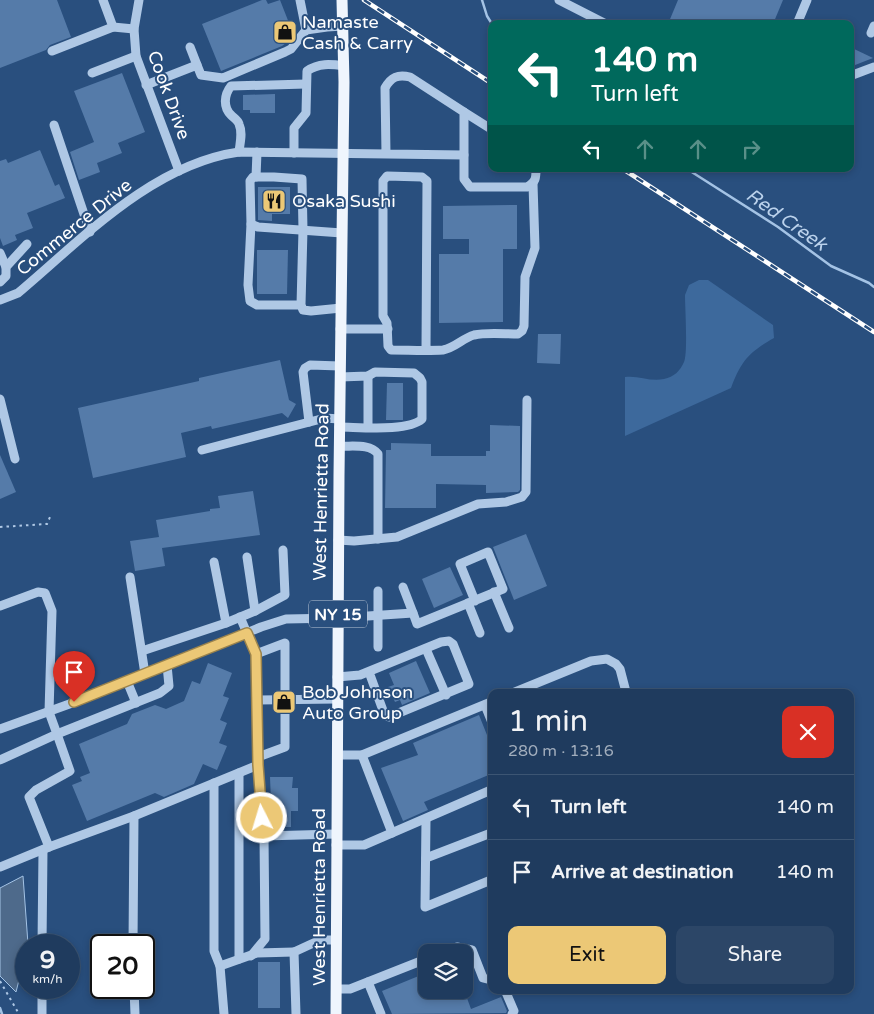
<!DOCTYPE html>
<html lang="en">
<head>
<meta charset="utf-8">
<style>
	:root { --surface:#1f3b5e; --page:#2c4667; --text:#f1f3f6; --muted:#a1adbc; --line:#3c5573; --accent:#ecc876 }
	body { margin:0; font-family:"Varela Round",sans-serif; background:var(--page); color:var(--text); height:100vh; display:flex; flex-direction:column; font-size:19px; white-space:nowrap }
	* { box-sizing:border-box; margin:0 }
	p { font-size:16px; color:var(--muted) }
	.icon { flex:none; width:28px; height:28px; fill:none; stroke:currentColor; stroke-width:2; stroke-linecap:round; stroke-linejoin:round }
	.map { position:relative; flex:1; overflow:hidden }
	.drawer { position:absolute; left:488px; top:689px; width:366px; height:305px; display:flex; flex-direction:column; background:var(--surface); border-radius:10px; box-shadow:0 2px 8px #0003,0 0 0 1px var(--line) }
	.drawer>* { flex:none }
	.banner { position:absolute; left:488px; top:20px; width:366px; height:152px; border-radius:10px; box-shadow:0 2px 8px #0003,0 0 0 1px var(--line); background:#00695c; color:#fff; overflow:hidden }
	.fabs { position:absolute; left:418px; top:944px; display:grid; gap:10px }
	.fabs a { display:grid; place-items:center; width:55px; height:55px; border-radius:10px; background:var(--surface); box-shadow:0 2px 8px #0003,0 0 0 1px var(--line); font-size:25px }
	.speed { position:absolute; left:15px; top:934px; display:flex; gap:10px; font-size:25px; font-weight:700; text-align:center }
	.speed>* { display:grid; place-content:center; width:65px; height:65px; border-radius:50%; background:var(--surface); box-shadow:0 2px 8px #0003,0 0 0 1px var(--line); line-height:1 }
	.speed small { font-size:12px; font-weight:400 }
	.speed .limit { border:2px solid #111; border-radius:8px; background:#fff; color:#111 }
	.pin { position:absolute; display:grid; place-items:center; width:42px; height:42px; color:#fff; margin:-51px -21px; border-radius:50% 50% 50% 0; rotate:-45deg; box-shadow:0 0 5px #0007 }
	.pin .icon { rotate:45deg }
	.me { position:absolute; width:55px; margin:-28px; rotate:355deg; stroke-linejoin:round; filter:drop-shadow(0 0 4px #0008) }
	.turn { display:flex; align-items:center; gap:18px; height:105px; padding:0 20px; font-size:22px }
	.turn .icon { width:65px; height:65px; stroke-width:2.5 }
	.turn b { display:block; font-size:35px; line-height:42px }
	.lanes { display:flex; align-items:center; height:48px; padding:0 20px; background:#0003; justify-content:center; gap:25px; direction:ltr }
	.lanes .off { opacity:.35 }
	.round { display:grid; place-items:center; flex:none; width:52px; height:52px; border-radius:10px; background:var(--page) }
	.summary { display:flex; align-items:center; justify-content:space-between; height:85px; padding:0 20px }
	h1 { font-size:30px; font-weight:600; line-height:38px }
	.cta { display:flex; gap:10px; margin-top:auto; padding:10px 20px }
	.cta a { flex:1; height:58px; border-radius:10px; background:var(--accent); color:#111; font-size:20px; font-weight:600; line-height:58px; text-align:center }
	.cta a+a { background:var(--page); color:var(--text) }
	ul { padding:0; list-style:none }
	li { display:flex; align-items:center; gap:15px; height:65px; padding:0 20px; border-top:1px solid var(--line) }
	li div { flex:1 }
	li b { display:block; font-size:19px }
	li em { font-style:normal }
	.map>svg:first-child { display:block }
	.green { fill:#3d699c }
	.water { fill:#4e6a8b; stroke:#a4c3e5 }
	.lines { fill:none; stroke-linecap:round; stroke-linejoin:round }
	.stream { stroke:#a4c3e5; stroke-width:2.5 }
	.building { fill:#557ba9 }
	.path { stroke:#afc8e5; stroke-width:2; stroke-dasharray:2.5 4; stroke-linecap:butt }
	.minor { stroke:#afc8e5; stroke-width:9 }
	.major { stroke:#eff5fd; stroke-width:11 }
	.rail-casing { stroke:#fff; stroke-width:4.5 }
	.rail { stroke:#294f7e; stroke-width:2.5; stroke-dasharray:8; stroke-linecap:butt }
	.route-casing { stroke:#99824d; stroke-width:12 }
	.route { stroke:#ecc876; stroke-width:9 }
	.labels { text-anchor:middle; stroke-width:4; stroke-linejoin:round; paint-order:stroke }
	.shield { fill:#294f7e; stroke:#bfcad8; stroke-width:1 }
	.shield-label { font-size:16px; font-weight:bold; fill:#fff }
	.poi-label { font-size:18px; fill:#fff; stroke:#294f7e; text-anchor:start }
	.street-label { font-size:18px; fill:#fff; stroke:#294f7e }
	.water-label { font-size:19px; font-style:italic; fill:#bbd2ec; stroke:#294f7e }
</style>
</head>
<body>
<div class="map">
<svg width="874" height="1014" viewBox="0 0 874 1014">
	<rect width="100%" height="100%" fill="#294f7e"/>
	<path class="green" d="M699 280H708L773 325 774 338C749 352 741 361 731 388L625 436V377C638 375 650 382 664 379 674 377 680 371 684 362 688 353 685 307 685 295L689 285Z"/>
	<path class="water" d="M23 876 28 944 26 945V952L16 992 0 976V888Z"/>
	<g class="lines">
		<g class="stream">
			<path d="M482 0 487 16 492 24"/>
			<path d="M687 169 778 227 831 266 869 283 874 287"/>
			<path d="M0 1008 2 1014"/>
		</g>
	</g>
	<g class="building">
		<path d="M0 0H57L71 37 50 45 46 50 0 68Z"/>
		<path d="M262 0H266L268 4 280 0 289 23 285 25 290 40 282 46 221 71 202 24Z"/>
		<path d="M678 0H783L773 24H668Z"/>
		<path d="M850 47 873 58 850 67Z"/>
		<path d="M122 73 145 132 118 143 122 153 97 163 100 172 79 180 70 152 94 142 74 91Z"/>
		<path d="M275 94V113H250V110H243V95Z"/>
		<path d="M40 150 55 186 59 184 65 198 27 213 33 228 15 235 17 240 3 246 0 238V161L6 159 8 163Z"/>
		<path d="M258 187H290V214H272V221L258 220Z"/>
		<path d="M517 205V249H503V322L439 323V254H469V239H443V206Z"/>
		<path d="M257 250H288L287 294H257Z"/>
		<path d="M538 334H561L560 364 537 363Z"/>
		<path d="M280 360 289 400 296 404 288 418 282 413 212 429 211 426 181 433 186 457 93 478 78 408 199 381V378Z"/>
		<path d="M387 383H403V420H386Z"/>
		<path d="M490 425 520 426V490L518 492 486 493V485L436 484V508H385L386 450H391V443L431 444V456H486V451H490Z"/>
		<path d="M0 455 16 492 0 499Z"/>
		<path d="M253 491 260 535 162 548 165 566 135 571 130 541 159 537 156 520 210 511V509L220 508 218 496Z"/>
		<path d="M526 534 547 586 514 600 493 547Z"/>
		<path d="M450 567 463 595 434 608 422 579Z"/>
		<path d="M416 661 430 693 402 705 400 700 395 702 388 687 394 685 389 673Z"/>
		<path d="M208 663 232 673 223 696 229 698 220 720 227 723 219 743 227 746 217 770 203 764 194 784 164 797 155 793 87 821 72 785 82 781 80 777 90 773 79 744 127 724 132 714 155 705 166 709 184 701 192 681 200 684Z"/>
		<path d="M479 715 491 745V774L424 802 428 810 403 821 381 768 418 755 413 743Z"/>
		<path d="M270 777H293L292 788H298V811H291V827H272Z"/>
		<rect x="258" y="962" width="22" height="46"/>
		<path d="M426 973V990H464L471 1009 501 997 507 1011 506 1013 392 1014 382 991Z"/>
	</g>
	<g class="lines">
		<g class="path">
			<path d="M0 527 47 524 50 517"/>
			<path d="M0 981 19 1014"/>
		</g>
		<g class="minor">
			<path d="M139 0 134 29 136 56 179 171"/>
			<path d="M300 0 306 30 327 27 343 26"/>
			<path d="M559 0 606 24"/>
			<path d="M797 24 807 0"/>
			<path d="M113 27 134 29"/>
			<path d="M871 33 874 26"/>
			<path d="M190 47 197 65"/>
			<path d="M52 51 113 27 103 0"/>
			<path d="M92 73 136 56"/>
			<path d="M850 76 874 67"/>
			<path d="M146 85 197 65 201 75 223 78 285 52 291 49 306 30"/>
			<path d="M464 112 491 129"/>
			<path d="M54 125 90 232"/>
			<path d="M239 152C240 142 243 133 239 124 238 120 234 118 231 115 223 107 224 95 231 86L306 84"/>
			<path d="M294 153V128L306 113 307 71C319 63 330 64 344 66"/>
			<path d="M464 155V179L470 187H527C536 182 536 178 536 169"/>
			<path d="M256 177 257 152"/>
			<path d="M251 224 258 227 342 233"/>
			<path d="M0 253 6 267"/>
			<path d="M0 282 6 276V267L27 244"/>
			<path d="M0 300 18 293C82 239 153 164 239 152L464 155V112L410 77C398 74 391 77 385 88L386 154"/>
			<path d="M301 305H257L250 301 248 285 251 224 250 181 253 177H274L302 179 303 230 301 305 303 310 311 311 341 308"/>
			<path d="M340 329H388"/>
			<path d="M426 350 427 181 422 177 387 176 383 181V316L387 323 388 346 391 350C408 350 426 351 443 350 455 348 463 338 474 335 487 332 504 334 518 334L522 331 524 326 525 277 535 248 533 184"/>
			<path d="M0 399 15 459"/>
			<path d="M309 422 303 372 305 368 310 365 340 366"/>
			<path d="M339 427C359 427 408 432 422 419V382L420 378 414 373 375 372 368 376 340 377"/>
			<path d="M368 427V376"/>
			<path d="M339 446C351 447 370 443 378 454V539"/>
			<path d="M202 450 325 418 339 419"/>
			<path d="M338 540 354 541 397 537 478 504 506 502 522 497 526 492 527 400"/>
			<path d="M214 562 226 623"/>
			<path d="M130 577 145 674"/>
			<path d="M403 587 413 613"/>
			<path d="M494 592 509 628"/>
			<path d="M468 603 480 633"/>
			<path d="M0 606 38 592 45 593 52 611 49 712 57 734 0 760"/>
			<path d="M255 611 285 595 283 550"/>
			<path d="M378 647V591"/>
			<path d="M426 649 446 695"/>
			<path d="M142 651 226 623 255 611 247 557"/>
			<path d="M256 654 285 643V747L258 757"/>
			<path d="M337 677 360 675 441 642 449 641 453 644 469 684 389 717 385 716 369 672"/>
			<path d="M127 681 136 703"/>
			<path d="M515 692 591 661 607 659 616 664 620 669 626 692"/>
			<path d="M258 700 337 699"/>
			<path d="M485 705 491 720"/>
			<path d="M0 729 75 702 261 627 286 619 338 618 413 613 417 624 503 589 488 552 460 564 475 601"/>
			<path d="M337 755H362L491 702"/>
			<path d="M362 755 392 833"/>
			<path d="M239 773V959"/>
			<path d="M214 783V951L220 966 224 1014"/>
			<path d="M426 819 425 907 491 880"/>
			<path d="M264 836 336 834"/>
			<path d="M336 845H364L491 790"/>
			<path d="M49 847 29 797 36 790 70 771 57 734 160 693 169 686 167 665"/>
			<path d="M426 858 491 833"/>
			<path d="M0 867 49 847 134 816 258 765 256 654 240 617"/>
			<path d="M42 945 43 850"/>
			<path d="M133 945 134 816"/>
			<path d="M442 952 457 947 472 950 483 978 491 980"/>
			<path d="M251 956 265 939 264 836 258 765"/>
			<path d="M220 966 257 953 294 952"/>
			<path d="M368 982 381 1014"/>
			<path d="M134 988 135 1014"/>
			<path d="M336 989H350L426 959"/>
			<path d="M505 990 514 1011 512 1014"/>
			<path d="M42 1014V988"/>
			<path d="M296 1014 294 952 320 940H336"/>
		</g>
		<path class="major" d="M336 1014 339 476 344 82 342 0"/>
		<g class="rail-casing">
			<g id="rail">
				<path d="M364 0 491 83"/>
				<path d="M623 169 874 332"/>
			</g>
		</g>
		<use href="#rail" class="rail"/>
	</g>
	<g class="lines">
		<g class="route-casing">
			<path id="route" d="M74 702 247 633 256 654 258 765 262 818"/>
		</g>
		<use href="#route" class="route"/>
	</g>
	<defs>
		<g id="shop-square" transform="scale(1.25)"><rect x="-9" y="-9" width="18" height="18" rx="4" fill="#ecc876" stroke="#294f7e"/><path d="M-5-2.5h2.3a2.7 3.5 0 0 1 5.4 0H5L5.5 6h-11ZM-1.5-2.5h3a1.5 2.3 0 0 0-3 0Z" fill="#111"/></g>
		<g id="restaurant-square" transform="scale(1.25)"><rect x="-9" y="-9" width="18" height="18" rx="4" fill="#ecc876" stroke="#294f7e"/><path d="M-5-6h1v4h1v-4h1v4h1v-4h1v5L-1.5 .5V6h-2V.5L-5-1ZM5-6V6H3V1.5H1.5Q1.5-4 5-6Z" fill="#111"/></g>
	</defs>
	<g fill-rule="evenodd">
		<use href="#shop-square" x="285" y="32"/>
		<use href="#restaurant-square" x="274" y="201"/>
		<use href="#shop-square" x="284" y="702"/>
	</g>
	<g class="labels">
		<rect class="shield" x="309" y="600.5" width="58" height="27" rx="4"/>
		<g class="shield-label">
			<text x="338" y="620">NY 15</text>
		</g>
		<g class="poi-label">
			<text x="302" y="28">Namaste<tspan x="302" dy="21">Cash &amp; Carry</tspan></text>
			<text x="292" y="207">Osaka Sushi</text>
			<text x="302" y="698">Bob Johnson<tspan x="302" dy="21">Auto Group</tspan></text>
		</g>
		<g class="street-label">
			<text transform="translate(169 95) rotate(70)" y="6">Cook Drive</text>
			<text transform="translate(74 227) rotate(-39)" y="6">Commerce Drive</text>
			<text transform="translate(321 492) rotate(-89)" y="6">West Henrietta Road</text>
			<text transform="translate(319 897) rotate(-90)" y="6">West Henrietta Road</text>
		</g>
		<g class="water-label">
			<text transform="translate(787 219) rotate(35)" y="7">Red Creek</text>
		</g>
	</g>
</svg>
<div class="fabs">
<a><svg class="icon" aria-label="layers" viewBox="0 0 24 24"><path d="M12 4l9 5-9 5-9-5zM3 14l9 5 9-5"/></svg></a>
</div>
<div class="speed"><div>9<small>km/h</small></div><div class="limit">20</div></div>
<div class="pin" style="left:74px;top:702px;background:#d93025"><svg class="icon" aria-label="arrive" viewBox="0 0 24 24"><path d="M6 21V4h12l-3 4 3 4H6"/></svg></div>
<svg class="me" style="left:262px;top:818px" viewBox="-20 -20 40 40"><circle r="17" fill="#ecc876" stroke="#fff" stroke-width="3"/><path d="M0-11L8 9 0 5-8 9z" fill="#fff"/></svg>
<div class="banner">
<div class="turn"><svg class="icon" aria-label="left" viewBox="0 0 24 24"><path d="M17 20v-9H6M10 6l-5 5 5 5"/></svg><div><b>140 m</b>Turn left</div></div>
<div class="lanes"><svg class="icon" aria-label="left" viewBox="0 0 24 24"><path d="M17 20v-9H6M10 6l-5 5 5 5"/></svg><svg class="icon off" aria-label="ahead" viewBox="0 0 24 24"><path d="M12 20V5M6 11l6-6 6 6"/></svg><svg class="icon off" aria-label="ahead" viewBox="0 0 24 24"><path d="M12 20V5M6 11l6-6 6 6"/></svg><svg class="icon off" aria-label="right" viewBox="0 0 24 24"><path d="M7 20v-9h11M14 6l5 5-5 5"/></svg></div>
</div>
<section class="drawer">
<div class="summary"><div><h1>1 min</h1><p>280 m · 13:16</p></div><a class="round" style="background:#d93025;color:#fff"><svg class="icon" aria-label="close" viewBox="0 0 24 24"><path d="M6 6l12 12M18 6L6 18"/></svg></a></div>
<ul>
<li><svg class="icon" aria-label="left" viewBox="0 0 24 24"><path d="M17 20v-9H6M10 6l-5 5 5 5"/></svg><div><b>Turn left</b></div><em>140 m</em></li>
<li><svg class="icon" aria-label="arrive" viewBox="0 0 24 24"><path d="M6 21V4h12l-3 4 3 4H6"/></svg><div><b>Arrive at destination</b></div><em>140 m</em></li>
</ul>
<div class="cta"><a>Exit</a><a>Share</a></div>
</section>
</div>
</body>
</html>
